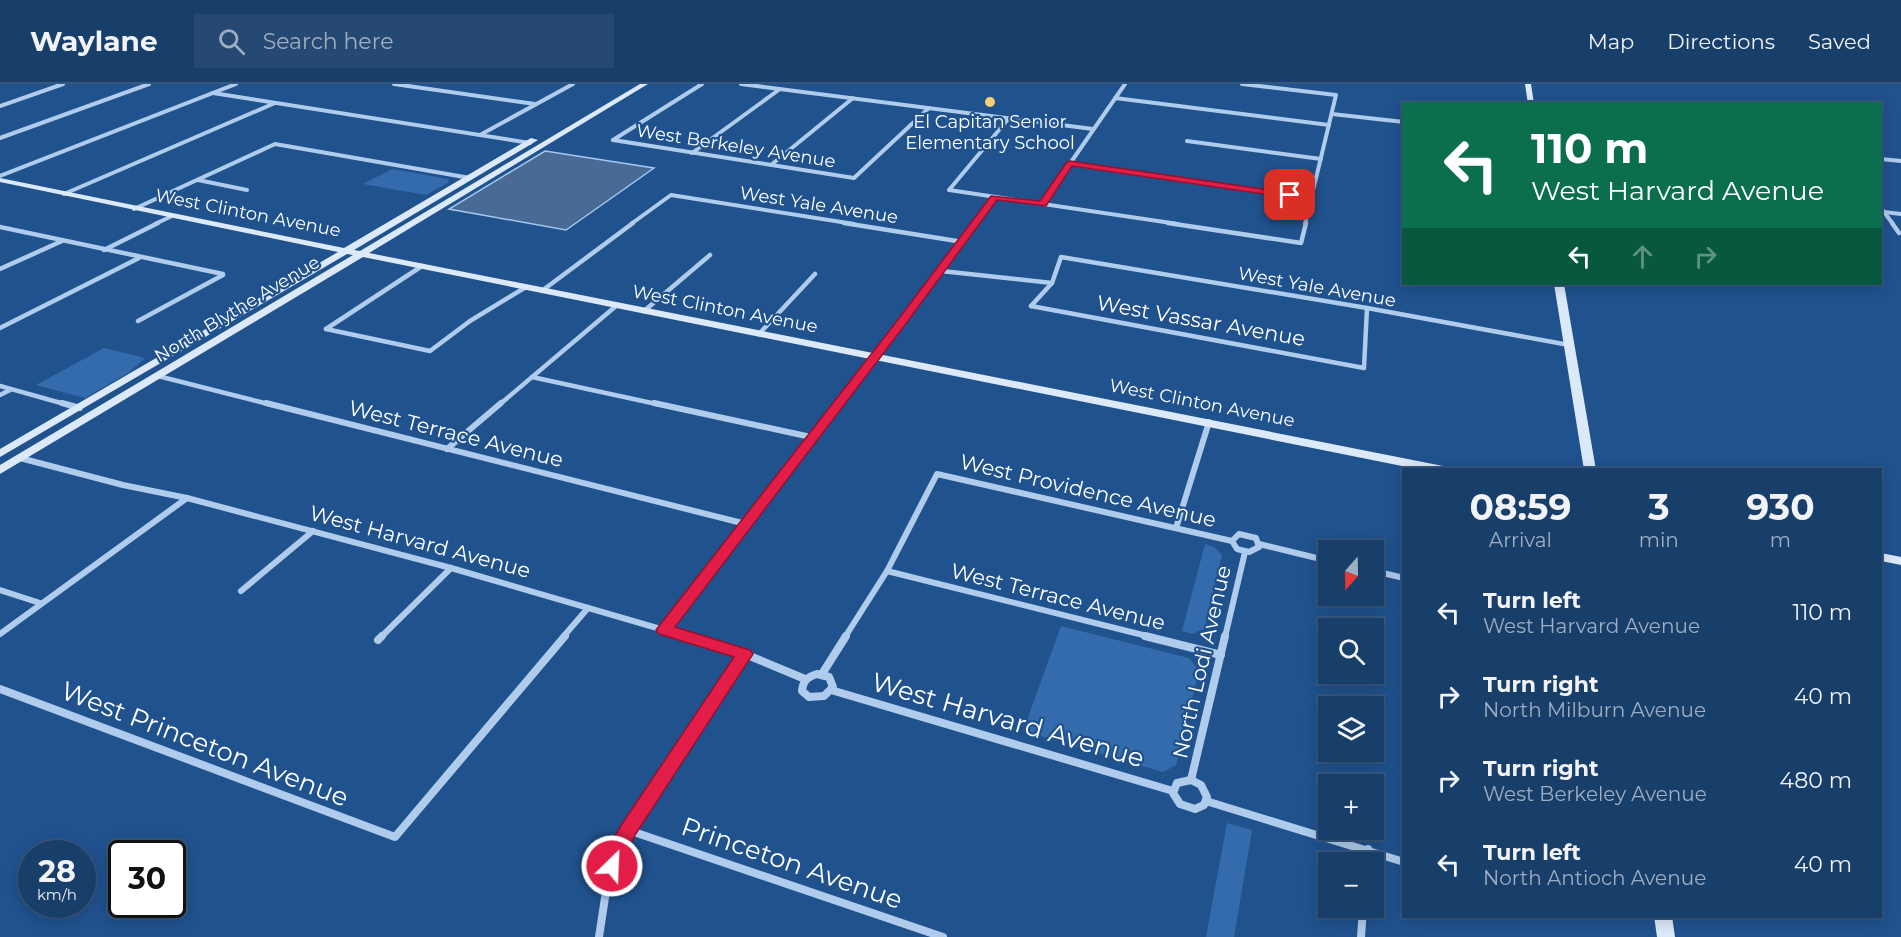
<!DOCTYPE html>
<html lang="en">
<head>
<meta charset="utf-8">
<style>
	:root { --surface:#183e6a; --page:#254972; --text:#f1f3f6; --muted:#9faec1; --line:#36577e }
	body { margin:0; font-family:Montserrat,sans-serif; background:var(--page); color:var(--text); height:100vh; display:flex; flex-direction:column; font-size:22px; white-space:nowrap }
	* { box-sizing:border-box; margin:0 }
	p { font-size:20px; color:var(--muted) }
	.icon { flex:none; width:33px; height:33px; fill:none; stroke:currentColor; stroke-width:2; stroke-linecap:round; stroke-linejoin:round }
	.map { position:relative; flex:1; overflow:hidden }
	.sheet { position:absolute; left:1402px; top:384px; width:480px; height:450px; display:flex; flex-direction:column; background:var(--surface); border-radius:0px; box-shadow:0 3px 15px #0003,0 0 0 2px var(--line) }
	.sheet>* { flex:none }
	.banner { position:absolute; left:1402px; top:18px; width:480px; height:183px; border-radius:0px; box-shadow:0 3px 15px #0003,0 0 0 2px var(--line); background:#0b6e4f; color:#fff; overflow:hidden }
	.needle { width:39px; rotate:200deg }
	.fabs { position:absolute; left:1318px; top:456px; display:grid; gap:12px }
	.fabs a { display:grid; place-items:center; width:66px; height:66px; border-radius:0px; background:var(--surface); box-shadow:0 3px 15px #0003,0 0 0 2px var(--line); font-size:30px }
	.speed { position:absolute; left:18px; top:756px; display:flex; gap:12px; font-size:30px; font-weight:700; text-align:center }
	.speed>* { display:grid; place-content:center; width:78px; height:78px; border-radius:50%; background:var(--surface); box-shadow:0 3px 15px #0003,0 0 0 2px var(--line); line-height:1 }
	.speed small { font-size:15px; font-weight:400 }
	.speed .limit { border:3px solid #111; border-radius:9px; background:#fff; color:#111 }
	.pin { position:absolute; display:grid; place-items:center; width:51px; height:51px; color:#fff; margin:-26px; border-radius:12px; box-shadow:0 3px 9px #0006 }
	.me { position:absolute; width:66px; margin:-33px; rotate:24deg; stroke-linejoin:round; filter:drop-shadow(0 0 4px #0008) }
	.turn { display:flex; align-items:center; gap:21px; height:126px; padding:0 30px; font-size:27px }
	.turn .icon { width:78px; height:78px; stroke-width:2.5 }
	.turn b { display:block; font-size:42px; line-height:51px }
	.lanes { display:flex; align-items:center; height:57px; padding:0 30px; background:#0003; justify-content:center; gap:30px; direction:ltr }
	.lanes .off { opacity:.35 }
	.eta { display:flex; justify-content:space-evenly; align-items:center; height:102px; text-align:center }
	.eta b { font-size:36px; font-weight:700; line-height:42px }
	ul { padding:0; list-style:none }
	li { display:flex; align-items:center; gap:18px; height:84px; padding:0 30px }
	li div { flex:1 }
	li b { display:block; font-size:22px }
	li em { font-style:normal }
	header { display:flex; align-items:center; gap:36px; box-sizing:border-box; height:84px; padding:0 30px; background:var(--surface); border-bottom:2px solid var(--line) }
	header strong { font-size:28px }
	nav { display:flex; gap:33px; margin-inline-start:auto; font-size:21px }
	.search { width:420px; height:54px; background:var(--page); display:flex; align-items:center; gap:15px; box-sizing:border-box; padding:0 21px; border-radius:0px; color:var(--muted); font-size:22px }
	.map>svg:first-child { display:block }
	.green { fill:#346bac }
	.water { fill:#486a95; stroke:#a3c7ee; stroke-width:1.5 }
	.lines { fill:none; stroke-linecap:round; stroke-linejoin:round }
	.street-far3 { stroke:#afccec; stroke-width:4 }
	.street-far2 { stroke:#afccec; stroke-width:4.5 }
	.street-far1 { stroke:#afccec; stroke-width:6 }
	.street { stroke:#afccec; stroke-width:8 }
	.secondary { fill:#dbe9f9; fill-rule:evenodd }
	.route { fill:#e11d48; stroke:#92132f; stroke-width:1.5 }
	.poi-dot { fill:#f9d070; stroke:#20528e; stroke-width:2 }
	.labels { text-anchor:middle; stroke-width:4.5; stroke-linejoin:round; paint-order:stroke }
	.far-poi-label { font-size:18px; fill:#fff; stroke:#20528e }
	.far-street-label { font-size:18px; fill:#fff; stroke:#20528e }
	.street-label { font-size:21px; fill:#fff; stroke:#20528e }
	.near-street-label { font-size:26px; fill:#fff; stroke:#20528e }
</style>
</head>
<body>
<header>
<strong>Waylane</strong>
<div class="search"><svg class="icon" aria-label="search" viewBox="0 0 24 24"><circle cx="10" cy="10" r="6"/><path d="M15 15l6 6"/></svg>Search here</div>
<nav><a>Map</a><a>Directions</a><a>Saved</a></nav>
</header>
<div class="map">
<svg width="1901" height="853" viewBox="0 0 1901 853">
	<rect width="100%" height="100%" fill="#20528e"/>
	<g class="green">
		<path d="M392 85 448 95 449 98 426 111 363 100Z"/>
		<path d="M104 264 145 274 128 289 85 314 36 301Z"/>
		<path d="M1205 460 1214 463 1222 471 1204 545 1192 550 1182 547Z"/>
		<path d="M1061 542 1189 574 1199 587 1176 681 1163 688 1023 647Z"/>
		<path d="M1227 739 1252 746 1234 853H1206Z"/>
	</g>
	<path class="water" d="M545 67 654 84 566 146 449 125Z"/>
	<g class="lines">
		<g class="street-far3">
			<path d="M394 0 535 20"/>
			<path d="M741 0 1093 45"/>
			<path d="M1242 0 1336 11 1305 140"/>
			<path d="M213 9 530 59"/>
			<path d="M1115 14 1329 41"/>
			<path d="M0 22 63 0"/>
			<path d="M1332 30 1404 38"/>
			<path d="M480 51 573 0"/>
			<path d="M0 54 149 0"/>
			<path d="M613 56 854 94 929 24"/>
			<path d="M613 56 702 0"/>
			<path d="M1187 57 1321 75"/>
			<path d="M692 69 780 5"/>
			<path d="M1881 75 1901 77"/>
			<path d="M1070 80 1312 115"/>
			<path d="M771 81 853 14"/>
			<path d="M0 92 236 0"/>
			<path d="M198 96 247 106"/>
			<path d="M949 106 1178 140"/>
			<path d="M949 106 1009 34"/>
			<path d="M64 110 275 19"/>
			<path d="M1042 120 1125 0"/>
			<path d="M1881 124 1893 140"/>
			<path d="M134 125 275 60 470 94"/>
			<path d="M1884 128 1901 130"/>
			<path d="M155 140 172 132"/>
			<path d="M631 140 671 111 854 140"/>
			<path d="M974 140 995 113"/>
		</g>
		<g class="street-far2">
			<path d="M844 139 963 158"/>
			<path d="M1168 139 1301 159 1306 139"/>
			<path d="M1892 139 1899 149"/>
			<path d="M0 143 223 190"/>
			<path d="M104 166 158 139"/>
			<path d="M0 185 62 157"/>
			<path d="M941 187 1052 199"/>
			<path d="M543 206 633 139"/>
			<path d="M1031 222 1052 199 1061 173 1367 224 1569 261"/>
			<path d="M1031 222 1364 284 1367 224"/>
			<path d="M644 227 710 171"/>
			<path d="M138 237 223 191"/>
			<path d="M0 244 139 174"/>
			<path d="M326 245 430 267 470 237 526 203"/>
			<path d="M326 245 422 182"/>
			<path d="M759 250 815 190"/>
			<path d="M158 292 272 321"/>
			<path d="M532 293 661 321"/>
			<path d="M0 302 68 321"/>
			<path d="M0 311 10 306"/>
			<path d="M499 321 616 222"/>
			<path d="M838 321 976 139"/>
		</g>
		<g class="street-far1">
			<path d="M62 319 80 324"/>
			<path d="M266 319 746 440"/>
			<path d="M654 319 811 353"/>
			<path d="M447 365 501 319"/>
			<path d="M20 374 123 401 187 414 451 484 688 553"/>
			<path d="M1176 444 1209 338"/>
			<path d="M1239 450 1256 454 1259 463 1249 468 1237 465 1232 457Z"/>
			<path d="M1259 460 1329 477"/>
			<path d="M887 487 1151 553"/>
			<path d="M1374 487 1404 494"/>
			<path d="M0 506 40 519"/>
			<path d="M241 507 313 447"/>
			<path d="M664 546 839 319"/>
			<path d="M0 550 187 414"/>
			<path d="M381 553 451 484"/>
			<path d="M563 553 588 524"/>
			<path d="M845 553 887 487 937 390 1232 457"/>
			<path d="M1225 553 1245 468"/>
		</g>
		<g class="street">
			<path d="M683 552 745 570 805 595"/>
			<path d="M1145 552 1221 571"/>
			<path d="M378 556 382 552"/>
			<path d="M817 590 829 593 833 603 824 612 809 613 802 607C803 597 807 593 817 590Z"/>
			<path d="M822 590 846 552"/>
			<path d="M0 605 395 753 565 552"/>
			<path d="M831 606 1173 707"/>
			<path d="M1191 696 1225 552"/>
			<path d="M1191 696 1201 701 1207 713 1204 721 1195 725 1180 720 1173 709 1177 699Z"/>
			<path d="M1206 717 1404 778"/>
			<path d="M628 746 943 853"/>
			<path d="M1367 778 1368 765"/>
			<path d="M599 853 608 794 615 769 745 570"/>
			<path d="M1361 853 1363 824"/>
		</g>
		<g class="secondary">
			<path d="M640 0H648L369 169 1443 382 1448 386H1422L363 173 0 390V381L353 171 347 170 0 373V365L338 168 0 98V94L344 164 531 54 538 56 354 166 360 167Z"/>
			<path d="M1525 0H1531L1534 20H1528Z"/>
			<path d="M1554 200H1564L1596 386H1584Z"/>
			<path d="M1881 469 1901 473V481L1881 477Z"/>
			<path d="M1654 832H1672L1675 853H1657Z"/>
		</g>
	</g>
	<path class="route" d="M1070 77 1290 109 1295 111 1290 114 1072 82 1046 122 997 116 905 241 675 543 750 566 753 570 635 751 618 788 612 790 605 788 602 782 609 763 622 740 734 573 659 550 656 546 659 542 897 237 991 112 1040 117 1067 78Z"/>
	<circle class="poi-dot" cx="990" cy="18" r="6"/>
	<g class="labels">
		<g class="far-poi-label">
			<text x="990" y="44">El Capitan Senior<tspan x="990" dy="21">Elementary School</tspan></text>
		</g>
		<g class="far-street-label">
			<text transform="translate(736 62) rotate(9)" y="6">West Berkeley Avenue</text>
			<text transform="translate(819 121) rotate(9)" y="6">West Yale Avenue</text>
			<text transform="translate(248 129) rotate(11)" y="6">West Clinton Avenue</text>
			<text transform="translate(1317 203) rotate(10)" y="6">West Yale Avenue</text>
			<text transform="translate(237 225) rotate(-31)" y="6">North Blythe Avenue</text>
			<text transform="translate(725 225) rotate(11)" y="6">West Clinton Avenue</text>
			<text transform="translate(1202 319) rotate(11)" y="6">West Clinton Avenue</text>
		</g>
		<g class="street-label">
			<text transform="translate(1201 237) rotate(10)" y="7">West Vassar Avenue</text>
			<text transform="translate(456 350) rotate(14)" y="7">West Terrace Avenue</text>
			<text transform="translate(1088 407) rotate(13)" y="7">West Providence Avenue</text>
			<text transform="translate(420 458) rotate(15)" y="7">West Harvard Avenue</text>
			<text transform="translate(1058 513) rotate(14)" y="7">West Terrace Avenue</text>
			<text transform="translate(1202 578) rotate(-77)" y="7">North Lodi Avenue</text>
		</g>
		<g class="near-street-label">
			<text transform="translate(1008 636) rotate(16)" y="9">West Harvard Avenue</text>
			<text transform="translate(205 660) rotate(21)" y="9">West Princeton Avenue</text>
			<text transform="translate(792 779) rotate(19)" y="9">Princeton Avenue</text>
		</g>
	</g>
</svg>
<div class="fabs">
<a><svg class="needle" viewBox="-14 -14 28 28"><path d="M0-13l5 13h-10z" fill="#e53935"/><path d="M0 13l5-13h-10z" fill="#9faec1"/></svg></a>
<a><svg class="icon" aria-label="search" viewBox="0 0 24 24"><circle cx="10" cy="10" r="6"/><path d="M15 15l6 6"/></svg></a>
<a><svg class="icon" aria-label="layers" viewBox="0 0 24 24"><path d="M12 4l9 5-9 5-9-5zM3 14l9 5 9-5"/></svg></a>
<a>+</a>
<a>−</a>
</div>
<div class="speed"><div>28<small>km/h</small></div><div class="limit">30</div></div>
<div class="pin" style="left:1290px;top:111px;background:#d93025"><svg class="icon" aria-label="arrive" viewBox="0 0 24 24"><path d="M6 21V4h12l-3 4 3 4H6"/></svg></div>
<svg class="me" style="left:612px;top:782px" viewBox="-20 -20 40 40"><circle r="17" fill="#e11d48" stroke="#fff" stroke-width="3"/><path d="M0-11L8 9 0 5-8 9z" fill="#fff"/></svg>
<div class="banner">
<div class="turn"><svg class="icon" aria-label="left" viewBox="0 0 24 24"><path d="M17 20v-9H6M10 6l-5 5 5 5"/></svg><div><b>110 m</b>West Harvard Avenue</div></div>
<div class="lanes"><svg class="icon" aria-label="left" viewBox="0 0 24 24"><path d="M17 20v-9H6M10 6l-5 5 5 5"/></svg><svg class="icon off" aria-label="ahead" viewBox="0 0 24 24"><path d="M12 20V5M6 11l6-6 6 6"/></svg><svg class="icon off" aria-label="right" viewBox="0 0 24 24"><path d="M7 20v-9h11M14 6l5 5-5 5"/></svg></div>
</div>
<section class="sheet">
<div class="eta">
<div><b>08:59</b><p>Arrival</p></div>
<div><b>3</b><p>min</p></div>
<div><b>930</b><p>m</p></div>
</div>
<ul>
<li><svg class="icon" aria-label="left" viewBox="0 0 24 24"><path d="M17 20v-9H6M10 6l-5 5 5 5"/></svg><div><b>Turn left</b><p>West Harvard Avenue</p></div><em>110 m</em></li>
<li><svg class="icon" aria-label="right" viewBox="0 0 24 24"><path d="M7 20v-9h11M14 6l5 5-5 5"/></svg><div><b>Turn right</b><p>North Milburn Avenue</p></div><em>40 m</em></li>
<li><svg class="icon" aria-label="right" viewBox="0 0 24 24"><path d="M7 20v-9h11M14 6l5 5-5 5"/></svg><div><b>Turn right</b><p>West Berkeley Avenue</p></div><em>480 m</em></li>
<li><svg class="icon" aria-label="left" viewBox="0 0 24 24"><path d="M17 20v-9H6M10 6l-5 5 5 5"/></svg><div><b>Turn left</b><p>North Antioch Avenue</p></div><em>40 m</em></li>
</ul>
</section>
</div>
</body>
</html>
